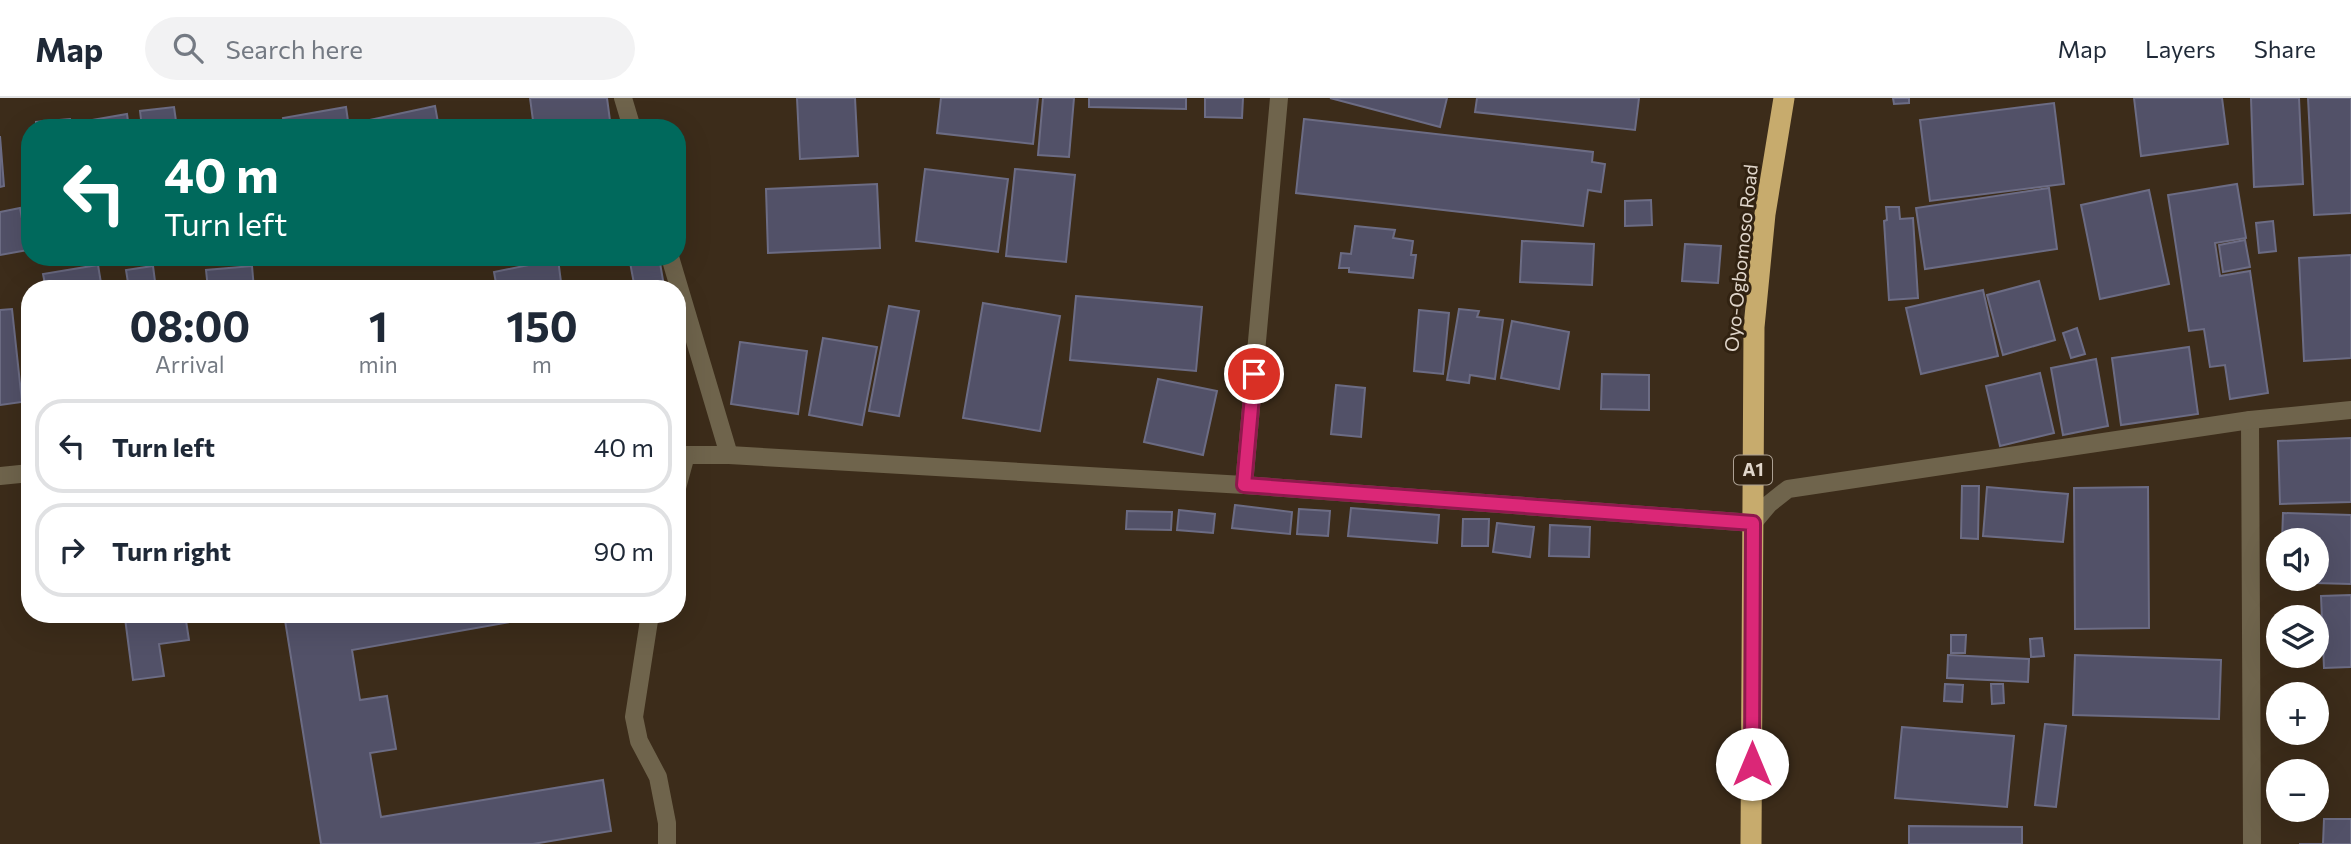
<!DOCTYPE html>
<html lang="en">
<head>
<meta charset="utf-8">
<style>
	:root { --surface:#fff; --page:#f2f2f3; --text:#1f2937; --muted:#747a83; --line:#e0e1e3 }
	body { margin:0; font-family:Commissioner,sans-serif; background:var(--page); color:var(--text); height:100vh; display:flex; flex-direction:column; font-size:26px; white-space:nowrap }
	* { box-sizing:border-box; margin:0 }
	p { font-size:23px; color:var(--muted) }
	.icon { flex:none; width:38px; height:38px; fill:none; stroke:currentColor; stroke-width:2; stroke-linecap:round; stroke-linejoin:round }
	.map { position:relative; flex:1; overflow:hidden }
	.sheet { position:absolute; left:21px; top:182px; width:665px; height:343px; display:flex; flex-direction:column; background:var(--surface); border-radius:28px; box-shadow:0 7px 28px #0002 }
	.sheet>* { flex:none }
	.banner { position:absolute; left:21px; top:21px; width:665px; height:147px; border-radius:28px; box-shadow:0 7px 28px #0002; background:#00695c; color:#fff; overflow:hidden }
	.tools { position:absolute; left:2266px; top:430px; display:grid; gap:14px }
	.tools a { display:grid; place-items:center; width:63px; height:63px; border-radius:50%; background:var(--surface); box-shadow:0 7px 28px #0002; font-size:35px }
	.pin { position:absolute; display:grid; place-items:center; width:60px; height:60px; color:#fff; margin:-30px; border:4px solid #fff; border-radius:50%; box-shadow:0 2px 7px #0007 }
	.me { position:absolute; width:77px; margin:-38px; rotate:0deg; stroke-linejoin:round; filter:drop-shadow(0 0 5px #0008) }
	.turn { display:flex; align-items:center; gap:24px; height:147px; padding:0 28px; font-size:32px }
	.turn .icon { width:91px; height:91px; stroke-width:2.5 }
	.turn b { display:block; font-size:49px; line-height:60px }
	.eta { display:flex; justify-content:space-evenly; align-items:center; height:119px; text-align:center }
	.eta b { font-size:42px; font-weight:700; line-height:49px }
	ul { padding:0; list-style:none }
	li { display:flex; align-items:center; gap:21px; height:94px; margin:0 14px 10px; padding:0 14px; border:4px solid var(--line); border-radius:28px }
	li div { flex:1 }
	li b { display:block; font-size:26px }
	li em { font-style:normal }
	header { display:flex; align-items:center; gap:42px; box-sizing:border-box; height:98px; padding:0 35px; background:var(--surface); border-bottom:2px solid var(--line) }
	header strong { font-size:33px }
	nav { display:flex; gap:38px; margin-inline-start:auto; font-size:24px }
	.search { width:490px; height:63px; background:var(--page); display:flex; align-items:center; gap:18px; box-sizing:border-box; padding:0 24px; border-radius:38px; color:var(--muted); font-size:26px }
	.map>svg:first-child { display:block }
	.building { fill:#525168; stroke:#6c6c84; stroke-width:2 }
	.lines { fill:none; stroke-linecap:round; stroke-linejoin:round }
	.minor { stroke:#6f644c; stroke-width:18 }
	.highway { stroke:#c7ab6d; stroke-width:21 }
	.route-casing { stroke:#8e194d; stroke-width:18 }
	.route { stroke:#db2777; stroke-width:12 }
	.labels { text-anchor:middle; stroke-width:6; stroke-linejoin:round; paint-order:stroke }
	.shield { fill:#312211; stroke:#aca093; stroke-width:2 }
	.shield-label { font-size:18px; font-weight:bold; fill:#e0d6cb }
	.street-label { font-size:19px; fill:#e0d6cb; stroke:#312211 }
</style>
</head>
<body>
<header>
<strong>Map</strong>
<div class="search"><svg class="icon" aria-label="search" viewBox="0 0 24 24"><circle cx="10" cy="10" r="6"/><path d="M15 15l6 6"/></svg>Search here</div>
<nav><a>Map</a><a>Layers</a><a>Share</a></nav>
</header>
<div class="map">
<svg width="2351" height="746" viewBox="0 0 2351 746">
	<rect width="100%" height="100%" fill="#3c2c1a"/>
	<g class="building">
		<path d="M530 0H607L611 30H534Z"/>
		<path d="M797 0H855L858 58 800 61Z"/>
		<path d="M941 0H1038L1033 46 937 35Z"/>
		<path d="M1043 0H1074L1069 59 1038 57Z"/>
		<path d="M1089 0H1186V11L1089 9Z"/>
		<path d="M1205 0H1243L1242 20 1205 19Z"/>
		<path d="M1330 0H1447L1440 29Z"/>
		<path d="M1477 0H1639L1635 32 1475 14Z"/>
		<path d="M1893 0H1909V5L1894 6Z"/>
		<path d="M2134 0H2222L2228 46 2141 58Z"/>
		<path d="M2251 0H2299L2303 86 2254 89Z"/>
		<path d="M2308 0H2351V115L2314 117Z"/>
		<path d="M2054 5 2064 86 1930 103 1920 22Z"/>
		<path d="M435 8 439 30H367L365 23Z"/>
		<path d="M174 9 177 30H142L140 13Z"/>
		<path d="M346 9 349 30H285L283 20Z"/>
		<path d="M127 16 129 30H87L86 23Z"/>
		<path d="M70 21 71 30H36V24Z"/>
		<path d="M1304 21 1593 54 1592 64 1605 66 1601 94 1588 92 1583 128 1296 95Z"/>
		<path d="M0 38 4 88 0 89Z"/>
		<path d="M925 71 1008 81 998 154 916 143Z"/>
		<path d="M1015 71 1075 77 1066 164 1006 158Z"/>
		<path d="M877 86 880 150 768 155 766 91Z"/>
		<path d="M2237 86 2246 140 2215 145 2220 178 2250 173 2268 295 2230 301 2225 267 2210 269 2204 231 2189 233 2168 97Z"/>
		<path d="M2049 90 2057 151 1925 171 1916 110Z"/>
		<path d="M2149 92 2169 186 2100 201 2081 107Z"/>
		<path d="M1651 102 1652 127 1625 128V103Z"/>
		<path d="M1886 109H1899L1900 121 1913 120 1918 200 1889 202 1884 123 1887 122Z"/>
		<path d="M20 110 28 152 0 157V114Z"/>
		<path d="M2273 123 2276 153 2259 155 2256 125Z"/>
		<path d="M1355 128 1395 132 1393 140 1413 143 1411 157H1416L1413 180 1349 174V170H1339L1341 155 1351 156Z"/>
		<path d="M2245 142 2250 169 2223 174 2219 147Z"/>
		<path d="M1522 143 1594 146 1592 187 1520 184Z"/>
		<path d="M1685 146 1721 148 1718 185 1682 183Z"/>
		<path d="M2351 157V260L2304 263 2299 160Z"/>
		<path d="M629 159H659L664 188 635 191Z"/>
		<path d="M558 161 561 184 526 191H497L494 174Z"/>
		<path d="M98 167 102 191H46L43 176Z"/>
		<path d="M153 168 156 191H129L126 172Z"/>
		<path d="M252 168 254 191H208L206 172Z"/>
		<path d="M2039 183 2055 242 2003 257 1987 197Z"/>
		<path d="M1983 192 1998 258 1921 276 1906 210Z"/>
		<path d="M1076 198 1202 209 1196 273 1070 262Z"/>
		<path d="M983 205 1060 218 1040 333 963 320Z"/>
		<path d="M889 208 919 213 899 318 869 313Z"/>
		<path d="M12 211 22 304 0 307V212Z"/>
		<path d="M1459 211 1479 213 1477 219 1503 222 1495 281 1470 277 1469 285 1447 282Z"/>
		<path d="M1419 212 1449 215 1443 276 1414 273Z"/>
		<path d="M1512 223 1569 234 1559 291 1501 280Z"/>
		<path d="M2077 230 2085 256 2071 260 2063 235Z"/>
		<path d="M823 240 877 249 862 327 809 317Z"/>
		<path d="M740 244 807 253 798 316 731 306Z"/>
		<path d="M2189 249 2198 316 2121 327 2112 260Z"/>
		<path d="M2096 261 2108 328 2063 337 2051 270Z"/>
		<path d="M2040 275 2054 335 2000 348 1986 288Z"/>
		<path d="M1602 276 1649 277V312L1601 311Z"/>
		<path d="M1158 281 1217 293 1203 357 1144 344Z"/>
		<path d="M1336 287 1365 290 1361 339 1331 336Z"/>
		<path d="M2351 340V404L2280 406 2278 343Z"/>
		<path d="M1962 388H1979L1978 441 1961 440Z"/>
		<path d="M1987 389 2068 396 2063 444 1983 438Z"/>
		<path d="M2148 389 2149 530 2075 531 2074 390Z"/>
		<path d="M1235 407 1292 414 1290 436 1232 430Z"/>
		<path d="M1351 410 1439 417 1437 445 1348 438Z"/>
		<path d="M1299 411 1330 413 1328 438 1297 436Z"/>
		<path d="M1179 412 1215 416 1213 435 1177 432Z"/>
		<path d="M1127 413 1172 414 1171 432 1126 431Z"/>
		<path d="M2283 415 2351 417V486L2280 484 2281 481H2317V443H2282Z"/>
		<path d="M1463 421H1489L1488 448H1462Z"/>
		<path d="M1497 425 1534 429 1530 459 1493 454Z"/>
		<path d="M1550 427 1590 429 1589 459 1549 458Z"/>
		<path d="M2351 497V569L2324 570 2321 498Z"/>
		<path d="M153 516H185L189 542 159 546 164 578 133 582 125 520Z"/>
		<path d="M284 516H555L352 552 360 602 387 598 396 651 370 655 381 719 603 682 611 733 533 746H321Z"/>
		<path d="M1951 537H1966L1965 555H1951Z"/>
		<path d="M2042 540 2044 558 2031 559 2030 541Z"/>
		<path d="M1948 557 2029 561 2028 584 1947 580Z"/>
		<path d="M2075 557 2221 562 2219 621 2073 617Z"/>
		<path d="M1945 586 1963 587 1962 604 1944 603Z"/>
		<path d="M1991 586H2003L2004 605 1992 606Z"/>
		<path d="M2045 626 2066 628 2056 709 2035 707Z"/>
		<path d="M1902 629 2014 638 2007 709 1895 700Z"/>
		<path d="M2324 721H2351V746H2299H2323Z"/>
		<path d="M1909 728 2022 729V746H1909Z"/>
	</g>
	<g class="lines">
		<g class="minor">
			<path d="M623 0 632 30"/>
			<path d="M670 159 729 357"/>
			<path d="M2250 322 2252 746"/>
			<path d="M677 357H729L1244 387 1753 425 1769 406 1788 391 2250 322 2351 312"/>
			<path d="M0 378 30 375"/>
			<path d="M1244 387 1279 0"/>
			<path d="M677 390 686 357"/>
			<path d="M650 516 634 619 639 643 658 679 667 725V746"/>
		</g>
		<path class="highway" d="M1751 746 1754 229 1765 116 1784 0"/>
	</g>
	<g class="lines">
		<g class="route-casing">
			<path id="route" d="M1254 276 1244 387 1753 425 1752 666"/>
		</g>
		<use href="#route" class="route"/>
	</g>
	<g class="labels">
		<rect class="shield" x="1734" y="357.5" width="38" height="29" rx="5"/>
		<g class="shield-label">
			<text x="1753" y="378">A1</text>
		</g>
		<g class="street-label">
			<text transform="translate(1741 160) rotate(-84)" y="7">Oyo-Ogbomoso Road</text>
		</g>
	</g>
</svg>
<div class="tools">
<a><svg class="icon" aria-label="sound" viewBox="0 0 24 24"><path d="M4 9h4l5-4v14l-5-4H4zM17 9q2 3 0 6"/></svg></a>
<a><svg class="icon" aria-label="layers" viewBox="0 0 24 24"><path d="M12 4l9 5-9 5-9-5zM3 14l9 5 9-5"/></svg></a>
<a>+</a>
<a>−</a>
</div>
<div class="pin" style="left:1254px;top:276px;background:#d93025"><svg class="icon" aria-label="arrive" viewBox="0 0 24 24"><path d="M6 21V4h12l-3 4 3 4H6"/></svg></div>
<svg class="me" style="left:1752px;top:666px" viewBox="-20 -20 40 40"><circle r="19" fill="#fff"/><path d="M0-13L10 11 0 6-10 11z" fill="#db2777"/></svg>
<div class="banner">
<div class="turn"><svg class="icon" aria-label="left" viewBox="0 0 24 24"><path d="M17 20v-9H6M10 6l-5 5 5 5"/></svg><div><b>40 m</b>Turn left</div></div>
</div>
<section class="sheet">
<div class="eta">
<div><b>08:00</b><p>Arrival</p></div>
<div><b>1</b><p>min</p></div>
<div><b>150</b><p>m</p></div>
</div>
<ul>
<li><svg class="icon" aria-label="left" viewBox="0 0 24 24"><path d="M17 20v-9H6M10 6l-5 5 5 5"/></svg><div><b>Turn left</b></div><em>40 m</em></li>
<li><svg class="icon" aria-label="right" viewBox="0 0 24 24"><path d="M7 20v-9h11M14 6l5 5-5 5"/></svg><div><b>Turn right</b></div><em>90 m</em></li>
</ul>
</section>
</div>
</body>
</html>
